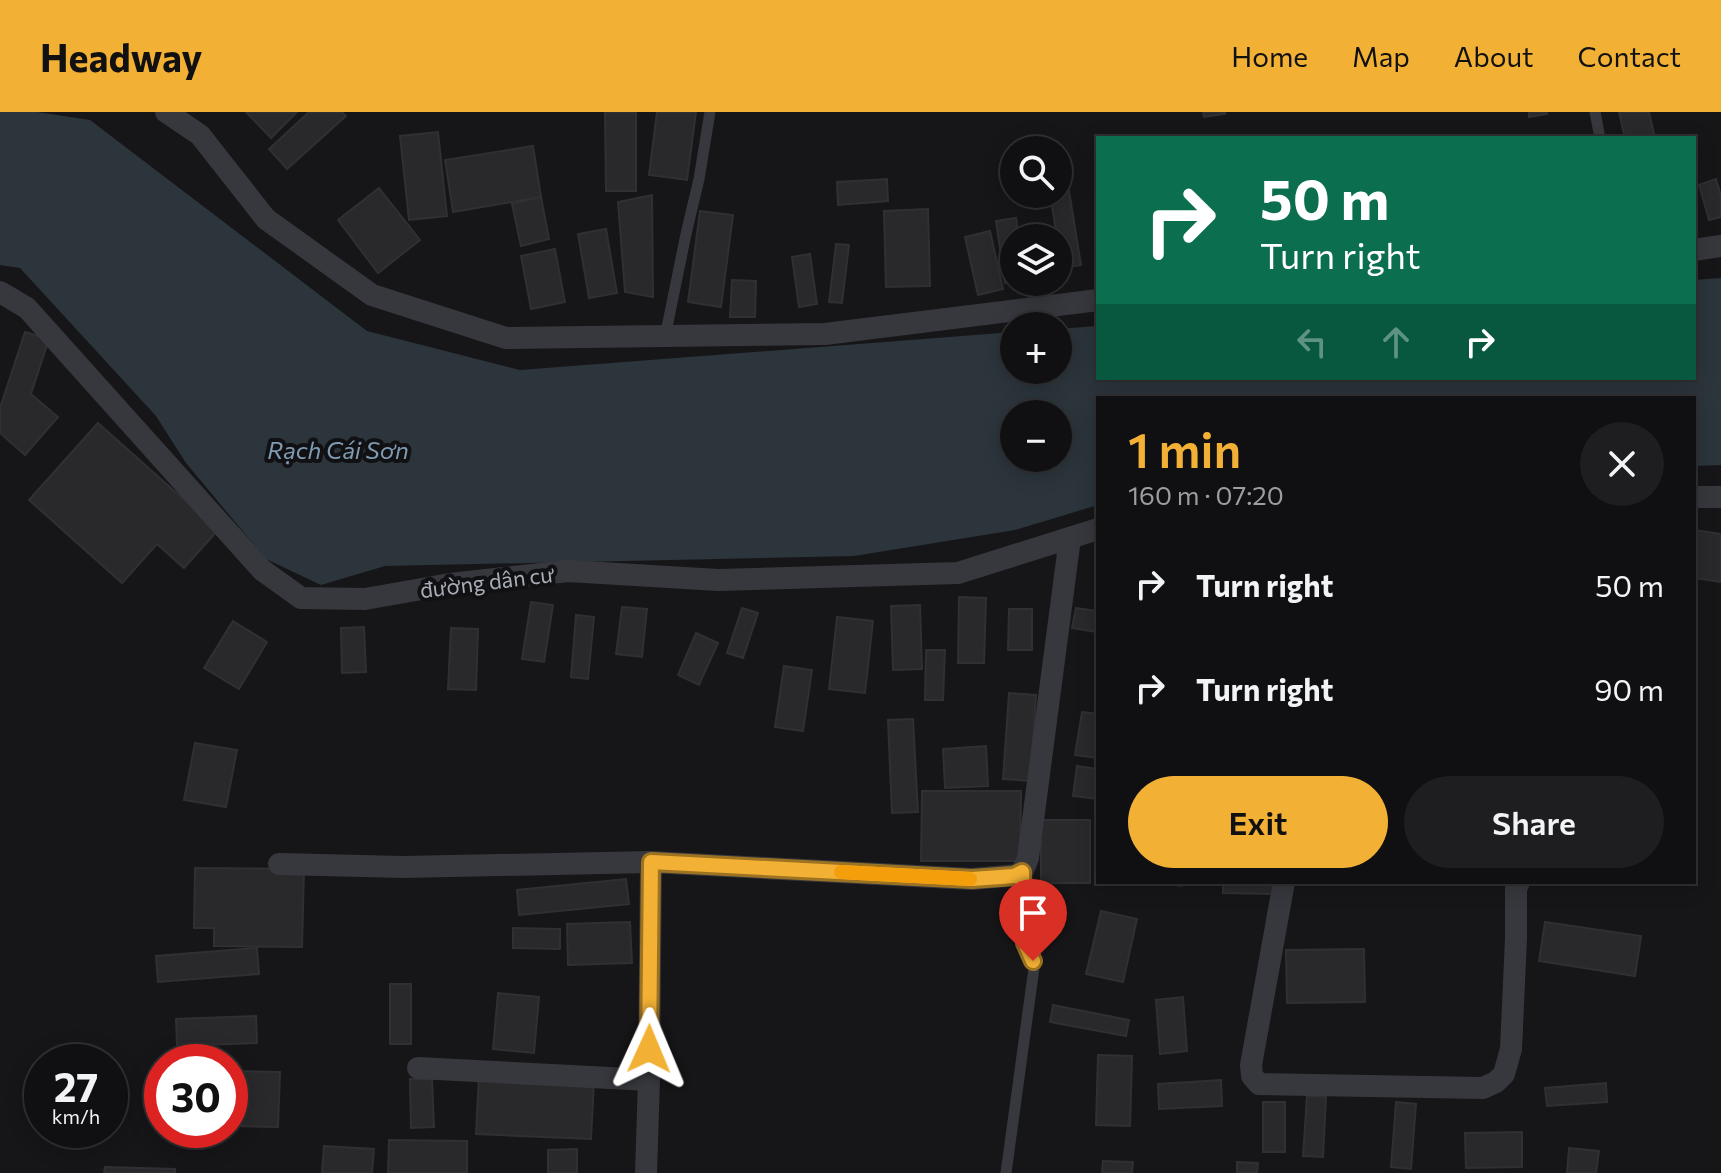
<!DOCTYPE html>
<html lang="en">
<head>
<meta charset="utf-8">
<style>
	:root { --surface:#101012; --page:#1e1e20; --text:#f1f3f6; --muted:#9c9d9f; --line:#303032; --accent:#f2b134 }
	body { margin:0; font-family:Commissioner,sans-serif; background:var(--page); color:var(--text); height:100vh; display:flex; flex-direction:column; font-size:30px; white-space:nowrap }
	* { box-sizing:border-box; margin:0 }
	p { font-size:26px; color:var(--muted) }
	.icon { flex:none; width:44px; height:44px; fill:none; stroke:currentColor; stroke-width:2; stroke-linecap:round; stroke-linejoin:round }
	.map { position:relative; flex:1; overflow:hidden }
	.details { position:absolute; left:1096px; top:284px; width:600px; height:488px; display:flex; flex-direction:column; background:var(--surface); border-radius:0px; box-shadow:0 4px 20px #0003,0 0 0 2px var(--line) }
	.details>* { flex:none }
	.top-card { position:absolute; left:1096px; top:24px; width:600px; height:244px; border-radius:0px; box-shadow:0 4px 20px #0003,0 0 0 2px var(--line); background:#0b6e4f; color:#fff; overflow:hidden }
	.buttons { position:absolute; left:1000px; top:24px; display:grid; gap:16px }
	.buttons a { display:grid; place-items:center; width:72px; height:72px; border-radius:50%; background:var(--surface); box-shadow:0 4px 20px #0003,0 0 0 2px var(--line); font-size:40px }
	.speed { position:absolute; left:24px; top:932px; display:flex; gap:16px; font-size:40px; font-weight:700; text-align:center }
	.speed>* { display:grid; place-content:center; width:104px; height:104px; border-radius:50%; background:var(--surface); box-shadow:0 4px 20px #0003,0 0 0 2px var(--line); line-height:1 }
	.speed small { font-size:20px; font-weight:400 }
	.speed .limit { border:12px solid #d22; background:#fff; color:#111 }
	.pin { position:absolute; display:grid; place-items:center; width:68px; height:68px; color:#fff; margin:-82px -34px; border-radius:50% 50% 50% 0; rotate:-45deg; box-shadow:0 0 8px #0007 }
	.pin .icon { rotate:45deg }
	.me { position:absolute; width:88px; margin:-44px; rotate:1deg; stroke-linejoin:round; filter:drop-shadow(0 0 6px #0008) }
	.turn { display:flex; align-items:center; gap:28px; height:168px; padding:0 32px; font-size:36px }
	.turn .icon { width:104px; height:104px; stroke-width:2.5 }
	.turn b { display:block; font-size:56px; line-height:68px }
	.lanes { display:flex; align-items:center; height:76px; padding:0 32px; background:#0003; justify-content:center; gap:40px; direction:ltr }
	.lanes .off { opacity:.35 }
	.round { display:grid; place-items:center; flex:none; width:84px; height:84px; border-radius:42px; background:var(--page) }
	.summary { display:flex; align-items:center; justify-content:space-between; height:136px; padding:0 32px }
	h1 { font-size:48px; font-weight:600; line-height:60px; color:var(--accent) }
	.button { display:flex; gap:16px; margin-top:auto; padding:16px 32px }
	.button a { flex:1; height:92px; border-radius:48px; background:var(--accent); color:#111; font-size:32px; font-weight:600; line-height:92px; text-align:center }
	.button a+a { background:var(--page); color:var(--text) }
	ul { padding:0; list-style:none }
	li { display:flex; align-items:center; gap:24px; height:104px; padding:0 32px }
	li div { flex:1 }
	li b { display:block; font-size:30px }
	li em { font-style:normal }
	header { display:flex; align-items:center; gap:48px; box-sizing:border-box; height:112px; padding:0 40px; background:var(--accent); color:#111 }
	header strong { font-size:38px }
	nav { display:flex; gap:44px; margin-inline-start:auto; font-size:28px }
	.map>svg:first-child { display:block }
	.water { fill:#2c353c; fill-rule:evenodd }
	.building { fill:#29292c; stroke:#303034; stroke-width:2 }
	.lines { fill:none; stroke-linecap:round; stroke-linejoin:round }
	.service { stroke:#37383d; stroke-width:11 }
	.minor { stroke:#37383d; stroke-width:22 }
	.route-casing { stroke:#9d7322; stroke-width:20 }
	.route { stroke:#f2b134; stroke-width:14 }
	.slow { stroke:#f59e0b; stroke-width:14 }
	.labels { text-anchor:middle; stroke-width:8; stroke-linejoin:round; paint-order:stroke }
	.street-label { font-size:22px; fill:#a8adb8; stroke:#111113 }
	.water-label { font-size:24px; font-style:italic; fill:#7f9bb3; stroke:#111113 }
</style>
</head>
<body>
<header>
<strong>Headway</strong>
<nav><a>Home</a><a>Map</a><a>About</a><a>Contact</a></nav>
</header>
<div class="map">
<svg width="1721" height="1061" viewBox="0 0 1721 1061">
	<rect width="100%" height="100%" fill="#161618"/>
	<path class="water" d="M0 0H37L90 8 367 219 520 258 1014 220V258H1058V217L1098 214V266H1694V168L1721 166V353L1694 354V286H1098V393L1015 418 854 444 385 454 321 473 266 447 186 351 156 304 20 156 0 153ZM1014 302H1058V346H1014Z"/>
	<g class="building">
		<path d="M246 0H297L271 26Z"/>
		<path d="M309 0H342L346 4 287 57 269 37Z"/>
		<path d="M605 0H636V79H606Z"/>
		<path d="M657 0H696L687 68 649 63Z"/>
		<path d="M1203 0H1225V2L1204 5Z"/>
		<path d="M1529 0H1547V2L1529 5Z"/>
		<path d="M1619 0H1649L1655 26H1625Z"/>
		<path d="M438 20 447 104 409 108 400 24Z"/>
		<path d="M533 34 541 85 453 100 445 48Z"/>
		<path d="M1066 60 1081 153 1062 156 1050 82H1058V61Z"/>
		<path d="M887 67 888 89 838 93 837 70Z"/>
		<path d="M1716 67 1721 84V105L1709 108 1699 73Z"/>
		<path d="M379 76 420 128 378 161 338 108Z"/>
		<path d="M652 83 653 185 625 180 618 90Z"/>
		<path d="M541 85 549 127 521 134 512 92Z"/>
		<path d="M928 97 930 174 886 175 884 99Z"/>
		<path d="M700 99 733 103 721 195 688 190Z"/>
		<path d="M1016 106 1019 126H1014V170L1005 171 996 109Z"/>
		<path d="M606 117 617 181 589 186 578 122Z"/>
		<path d="M990 119 1003 177 978 183 965 125Z"/>
		<path d="M836 132 849 133 842 191 829 190Z"/>
		<path d="M555 137 565 190 531 197 521 144Z"/>
		<path d="M810 142 817 192 799 195 792 145Z"/>
		<path d="M732 168 756 169 755 205H730Z"/>
		<path d="M25 220 49 227 31 282 58 305 25 343 0 321V296Z"/>
		<path d="M98 311 218 418 184 456 157 432 122 471 29 388Z"/>
		<path d="M1694 418 1721 422V470L1694 466Z"/>
		<path d="M959 485 986 486 984 551H958Z"/>
		<path d="M531 490 553 493 544 550 522 547Z"/>
		<path d="M920 493 922 557 893 558 891 494Z"/>
		<path d="M622 495 647 497 642 545 616 542Z"/>
		<path d="M742 496 758 501 743 546 727 541Z"/>
		<path d="M1076 496 1098 499 1097 520 1072 516Z"/>
		<path d="M1009 497H1032V538H1008Z"/>
		<path d="M576 503 594 505 588 567 571 565Z"/>
		<path d="M837 505 873 509 865 581 829 577Z"/>
		<path d="M233 509 267 530 239 577 204 556Z"/>
		<path d="M364 515 366 560 342 561 341 516Z"/>
		<path d="M451 516 478 517 476 578 448 577Z"/>
		<path d="M696 521 718 531 699 573 678 563Z"/>
		<path d="M926 538H945L943 588H925Z"/>
		<path d="M784 554 812 558 803 619 775 615Z"/>
		<path d="M1009 581 1036 583 1030 669 1003 667Z"/>
		<path d="M1082 600 1098 602V646L1075 643Z"/>
		<path d="M913 607 918 700 892 701 888 608Z"/>
		<path d="M195 631 237 638 226 695 184 688Z"/>
		<path d="M986 634 988 674 945 676 943 637Z"/>
		<path d="M1077 654 1098 657V687L1073 684Z"/>
		<path d="M922 679H1021L1020 749H921Z"/>
		<rect x="1041" y="708" width="49" height="63"/>
		<path d="M195 756 304 757 302 835 214 834V816H194Z"/>
		<path d="M626 767 629 792 519 803 517 778Z"/>
		<path d="M1150 770H1183L1182 774Z"/>
		<path d="M1223 770H1276V782L1223 781Z"/>
		<path d="M1101 799 1137 807 1123 870 1086 862Z"/>
		<path d="M630 810 632 851 568 853 567 812Z"/>
		<path d="M1545 810 1641 824 1635 864 1539 849Z"/>
		<path d="M513 816 560 817V837L513 836Z"/>
		<path d="M257 836 259 862 158 870 156 844Z"/>
		<path d="M1364 837 1365 890 1287 891 1286 838Z"/>
		<rect x="390" y="872" width="21" height="60"/>
		<path d="M498 881 539 885 534 941 493 937Z"/>
		<path d="M1183 885 1187 939 1160 942 1156 888Z"/>
		<path d="M1053 893 1129 908 1126 924 1050 910Z"/>
		<path d="M256 904 257 931 177 934 176 907Z"/>
		<path d="M1098 943 1132 944 1130 1014 1096 1013Z"/>
		<path d="M230 959 280 960 278 1015 230 1014Z"/>
		<path d="M479 965 594 969 591 1027 476 1022Z"/>
		<path d="M410 967H432L434 1015 411 1016Z"/>
		<path d="M1221 968 1222 994 1159 997 1158 972Z"/>
		<path d="M1606 971 1607 990 1547 994 1545 976Z"/>
		<path d="M1307 984 1326 985 1323 1045 1303 1044Z"/>
		<rect x="1263" y="990" width="22" height="50"/>
		<path d="M1396 990 1416 992 1411 1057 1391 1055Z"/>
		<path d="M1522 1020V1055L1466 1056 1465 1021Z"/>
		<path d="M389 1028 467 1029V1061H388Z"/>
		<path d="M324 1034 374 1037 372 1061H322Z"/>
		<path d="M1569 1036 1599 1039 1596 1061H1567Z"/>
		<path d="M577 1037V1061H548V1038Z"/>
		<path d="M1103 1049 1133 1050 1132 1061H1102Z"/>
		<path d="M1237 1050 1258 1051 1257 1061H1237Z"/>
		<path d="M105 1055 175 1057V1061H104Z"/>
	</g>
	<g class="lines">
		<g class="service">
			<path d="M1595 0 1600 26"/>
			<path d="M665 225 686 122 699 67 710 0"/>
			<path d="M1006 1061 1034 856 1025 831 1022 761"/>
		</g>
		<g class="minor">
			<path d="M166 0 200 23 266 107 372 183 506 226 825 222 1098 188"/>
			<path d="M1694 138 1721 134"/>
			<path d="M0 180 27 196 262 458 301 486 365 487 450 472 568 459 718 468 958 461 1098 417"/>
			<path d="M1694 385H1721"/>
			<path d="M279 752 403 755 651 750"/>
			<path d="M1284 770 1251 953 1252 964 1259 972 1483 976 1496 970 1504 962 1511 937 1516 826V777L1519 770"/>
			<path d="M418 956 649 968"/>
			<path d="M646 1061 649 968 651 750 972 767 1019 763 1024 756 1028 746 1070 426"/>
		</g>
	</g>
	<g class="lines">
		<g class="route-casing">
			<path id="route" d="M649 937 651 750 972 767 1014 764 1022 760 1025 831 1033 849"/>
		</g>
		<use href="#route" class="route"/>
		<path class="slow" d="M841 760 970 767"/>
	</g>
	<g class="labels">
		<g class="street-label">
			<text transform="translate(487 470) rotate(-7)" y="8">đường dân cư</text>
		</g>
		<g class="water-label">
			<text x="338" y="347">Rạch Cái Sơn</text>
		</g>
	</g>
</svg>
<div class="buttons">
<a><svg class="icon" aria-label="search" viewBox="0 0 24 24"><circle cx="10" cy="10" r="6"/><path d="M15 15l6 6"/></svg></a>
<a><svg class="icon" aria-label="layers" viewBox="0 0 24 24"><path d="M12 4l9 5-9 5-9-5zM3 14l9 5 9-5"/></svg></a>
<a>+</a>
<a>−</a>
</div>
<div class="speed"><div>27<small>km/h</small></div><div class="limit">30</div></div>
<div class="pin" style="left:1033px;top:849px;background:#d93025"><svg class="icon" aria-label="arrive" viewBox="0 0 24 24"><path d="M6 21V4h12l-3 4 3 4H6"/></svg></div>
<svg class="me" style="left:649px;top:937px" viewBox="-20 -20 40 40"><path d="M0-17L14 15 0 8-14 15z" fill="#f2b134" stroke="#fff" stroke-width="4"/></svg>
<div class="top-card">
<div class="turn"><svg class="icon" aria-label="right" viewBox="0 0 24 24"><path d="M7 20v-9h11M14 6l5 5-5 5"/></svg><div><b>50 m</b>Turn right</div></div>
<div class="lanes"><svg class="icon off" aria-label="left" viewBox="0 0 24 24"><path d="M17 20v-9H6M10 6l-5 5 5 5"/></svg><svg class="icon off" aria-label="ahead" viewBox="0 0 24 24"><path d="M12 20V5M6 11l6-6 6 6"/></svg><svg class="icon" aria-label="right" viewBox="0 0 24 24"><path d="M7 20v-9h11M14 6l5 5-5 5"/></svg></div>
</div>
<section class="details">
<div class="summary"><div><h1>1 min</h1><p>160 m · 07:20</p></div><a class="round"><svg class="icon" aria-label="close" viewBox="0 0 24 24"><path d="M6 6l12 12M18 6L6 18"/></svg></a></div>
<ul>
<li><svg class="icon" aria-label="right" viewBox="0 0 24 24"><path d="M7 20v-9h11M14 6l5 5-5 5"/></svg><div><b>Turn right</b></div><em>50 m</em></li>
<li><svg class="icon" aria-label="right" viewBox="0 0 24 24"><path d="M7 20v-9h11M14 6l5 5-5 5"/></svg><div><b>Turn right</b></div><em>90 m</em></li>
</ul>
<div class="button"><a>Exit</a><a>Share</a></div>
</section>
</div>
</body>
</html>
